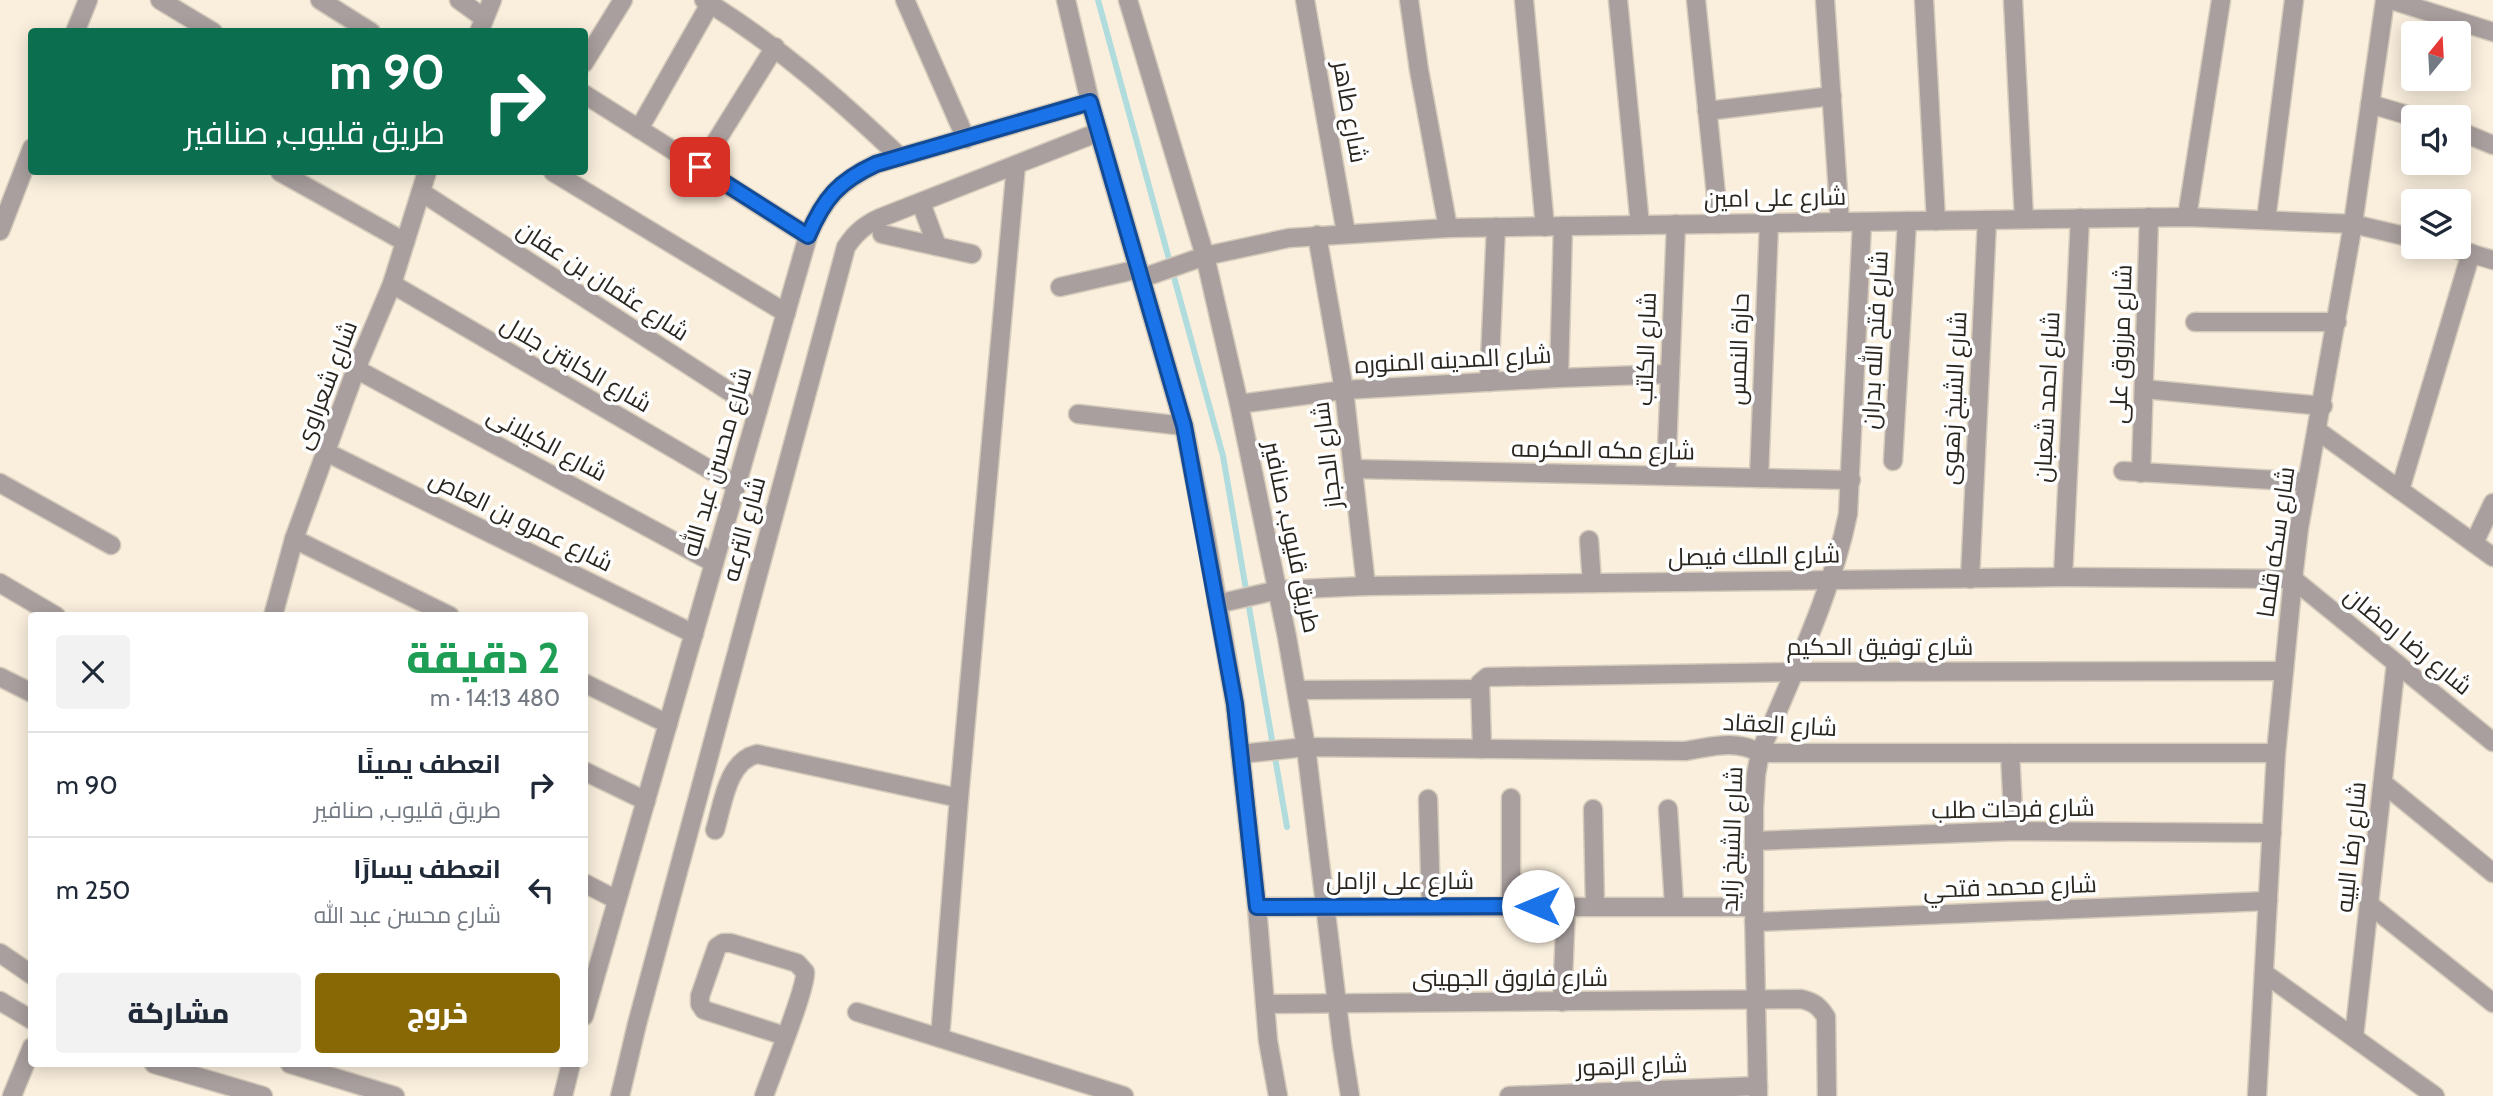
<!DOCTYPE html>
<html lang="ar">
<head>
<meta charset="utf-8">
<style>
	:root { --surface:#fff; --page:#f2f2f3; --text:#1f2937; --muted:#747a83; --line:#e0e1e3; --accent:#886805 }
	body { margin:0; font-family:Cabin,Cairo,sans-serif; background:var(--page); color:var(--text); direction:rtl; height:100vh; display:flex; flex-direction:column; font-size:26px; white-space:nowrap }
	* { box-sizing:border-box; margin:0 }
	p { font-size:23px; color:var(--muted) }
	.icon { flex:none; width:38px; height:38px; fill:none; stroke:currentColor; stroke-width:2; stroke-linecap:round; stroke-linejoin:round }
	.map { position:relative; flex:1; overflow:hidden; direction:ltr }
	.drawer { position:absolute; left:28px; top:612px; width:560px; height:455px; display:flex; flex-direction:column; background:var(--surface); border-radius:7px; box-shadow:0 4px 18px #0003; direction:rtl }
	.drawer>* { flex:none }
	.banner { position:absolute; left:28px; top:28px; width:560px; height:147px; border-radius:7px; box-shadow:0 4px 18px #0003; direction:rtl; background:#0b6e4f; color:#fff; overflow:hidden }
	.needle { width:46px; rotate:18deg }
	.tools { position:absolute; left:2401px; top:21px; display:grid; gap:14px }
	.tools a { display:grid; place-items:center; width:70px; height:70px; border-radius:7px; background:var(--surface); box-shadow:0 4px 18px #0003; font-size:35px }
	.pin { position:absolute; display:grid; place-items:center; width:60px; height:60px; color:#fff; margin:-30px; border-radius:14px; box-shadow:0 4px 10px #0006 }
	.me { position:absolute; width:77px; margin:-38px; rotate:270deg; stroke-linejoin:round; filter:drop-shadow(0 0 5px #0008) }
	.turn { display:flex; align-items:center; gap:24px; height:147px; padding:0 28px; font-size:32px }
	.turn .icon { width:91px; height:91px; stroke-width:2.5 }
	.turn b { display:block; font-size:49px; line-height:60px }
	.round { display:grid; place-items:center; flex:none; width:74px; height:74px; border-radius:7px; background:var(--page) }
	.overview { display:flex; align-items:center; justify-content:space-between; height:119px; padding:0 28px }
	h1 { font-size:42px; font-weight:800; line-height:52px; color:#1e9e55 }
	.primary-button { display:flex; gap:14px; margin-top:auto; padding:14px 28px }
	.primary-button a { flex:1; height:80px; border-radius:7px; background:var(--accent); color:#fff; font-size:28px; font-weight:800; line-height:80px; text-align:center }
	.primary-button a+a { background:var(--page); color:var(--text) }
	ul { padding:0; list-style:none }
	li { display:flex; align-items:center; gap:21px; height:105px; padding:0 28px; border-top:2px solid var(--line) }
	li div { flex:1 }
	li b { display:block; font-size:26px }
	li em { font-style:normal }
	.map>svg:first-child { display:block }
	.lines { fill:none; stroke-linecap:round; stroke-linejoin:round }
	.stream { stroke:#b0dcde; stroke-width:6 }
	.minor-casing { stroke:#d5cbbb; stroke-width:21 }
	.minor { stroke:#a99f9f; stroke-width:18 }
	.route-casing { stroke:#114b97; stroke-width:18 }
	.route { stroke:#1a73e8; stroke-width:12 }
	.labels { text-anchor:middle; stroke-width:7; stroke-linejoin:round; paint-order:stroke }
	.street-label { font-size:24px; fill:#2a261f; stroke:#fefefe }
</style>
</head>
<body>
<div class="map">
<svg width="2493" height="1096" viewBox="0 0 2493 1096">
	<rect width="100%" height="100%" fill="#faefdd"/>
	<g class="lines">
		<path class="stream" d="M1098 0 1223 456 1287 827"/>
		<g class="minor-casing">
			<g id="minor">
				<path d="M160 0 213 32"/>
				<path d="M320 0 371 32"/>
				<path d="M459 0 484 18"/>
				<path d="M704 0C776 44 839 99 900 157"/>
				<path d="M905 0 966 139"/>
				<path d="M1066 0 1090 102 1184 426 1206 537 1235 704 1257 907 1268 1041 1278 1096"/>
				<path d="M1128 0 1205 256 1239 404 1287 637 1306 747 1342 1045 1350 1096"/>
				<path d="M1305 0 1346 233"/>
				<path d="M1409 0 1419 70 1448 228"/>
				<path d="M1524 0 1545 227"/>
				<path d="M1618 0 1640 225"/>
				<path d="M1696 0 1719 224"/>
				<path d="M1825 0 1840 222"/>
				<path d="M1924 0 1936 221"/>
				<path d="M2013 0 2024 219"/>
				<path d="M2391 0 2493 32"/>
				<path d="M75 32 88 0"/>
				<path d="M479 32 492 0"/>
				<path d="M584 63 623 0"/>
				<path d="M584 94 808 236"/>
				<path d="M2370 104 2414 117"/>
				<path d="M1707 111 1832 96"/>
				<path d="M639 129 710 4"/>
				<path d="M2459 131 2493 145"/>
				<path d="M700 167 775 47"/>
				<path d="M280 172 405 242"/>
				<path d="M553 172 786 313"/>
				<path d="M421 192 758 410"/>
				<path d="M921 203 937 246"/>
				<path d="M2187 217 2221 0"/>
				<path d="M2266 220 2294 0"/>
				<path d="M0 231 32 148"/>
				<path d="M882 234 972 254"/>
				<path d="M1317 235 1344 390 1366 586"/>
				<path d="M2448 247 2493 260"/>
				<path d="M1142 278 1205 256 1289 238 1448 228 2187 217 2353 224 2413 238"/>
				<path d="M392 284 736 485"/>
				<path d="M1060 287 1139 269"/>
				<path d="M2195 322H2337"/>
				<path d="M356 369 714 563"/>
				<path d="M1559 378 1563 226"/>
				<path d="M1489 382 1496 227"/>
				<path d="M2144 389 2323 406"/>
				<path d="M1239 404 1344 390 1559 378 1670 374"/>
				<path d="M1078 414 1184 426"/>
				<path d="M2318 431 2493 557"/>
				<path d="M326 452 694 634"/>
				<path d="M1893 461 1907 221"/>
				<path d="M1355 469 1851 480"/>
				<path d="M2123 471 2307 482"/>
				<path d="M2141 473 2149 217"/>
				<path d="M1666 476 1676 224"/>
				<path d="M1759 478 1769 223"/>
				<path d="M0 483 111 545"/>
				<path d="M2400 490 2471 253"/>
				<path d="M294 539 450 616"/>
				<path d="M1589 540 1592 583"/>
				<path d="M2474 543 2493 503"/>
				<path d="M2063 577 2080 218"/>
				<path d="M1970 579 1987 220"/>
				<path d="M0 583 56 616"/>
				<path d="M1217 604 1278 590 1366 586 2063 577 2293 579 2493 742"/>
				<path d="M273 616 294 539 356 369 392 284 427 172"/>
				<path d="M0 677 32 693"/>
				<path d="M584 683 668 724"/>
				<path d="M1298 690 1480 689"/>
				<path d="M1482 749 1480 683 1487 677 1793 672 2284 671"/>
				<path d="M2010 753 2014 831"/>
				<path d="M1241 754 1306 747 1685 751C1712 747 1735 739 1760 753H2276"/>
				<path d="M584 771 646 801"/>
				<path d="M2383 783 2493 873"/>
				<path d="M1428 799 1431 906"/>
				<path d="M1593 809 1595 906"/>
				<path d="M1668 809 1674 905"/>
				<path d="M715 830C723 804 727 761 757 754L959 798"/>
				<path d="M1754 841 2014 831 2272 833"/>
				<path d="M584 883 617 900"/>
				<path d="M2370 905 2493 1003"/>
				<path d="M1511 906V798"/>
				<path d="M1257 907H1754"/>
				<path d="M1754 922 2268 901"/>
				<path d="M0 953 32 975"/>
				<path d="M2264 973 2435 1096"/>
				<path d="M0 1001 32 1020"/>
				<path d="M1562 1002 1566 906"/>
				<path d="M1265 1004 1801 999C1814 1002 1819 1006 1826 1017L1827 1096"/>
				<path d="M857 1012 1124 1096"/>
				<path d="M584 1016 808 236C824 198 839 182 876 164L1090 102"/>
				<path d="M2354 1037 2396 663"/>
				<path d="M940 1038 959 798 1016 165"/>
				<path d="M154 1064 263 1096"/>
				<path d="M290 1064 395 1096"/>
				<path d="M12 1096 32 1047"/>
				<path d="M563 1096 571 1064"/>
				<path d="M620 1096 637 1024 846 247C856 232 865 225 880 218L1099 132"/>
				<path d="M764 1096C771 1076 807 986 805 972L797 963 731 943H723L717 947 700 996V1004L704 1010 785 1036"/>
				<path d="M1509 1096 1758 1086"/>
				<path d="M1758 1096 1754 907V808L1756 775 1760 753C1792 674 1831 597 1848 514L1862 222"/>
				<path d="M2257 1096 2276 753 2293 579 2299 528 2353 224 2385 0"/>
			</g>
		</g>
		<use href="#minor" class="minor"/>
	</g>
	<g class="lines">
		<g class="route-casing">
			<path id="route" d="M700 167 808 236C824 198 839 181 876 164L1090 102 1184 426 1235 704 1257 907 1538 906"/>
		</g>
		<use href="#route" class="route"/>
	</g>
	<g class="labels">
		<g class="street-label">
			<text transform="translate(1350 112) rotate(80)" y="8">شارع طاهر</text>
			<text transform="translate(1775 198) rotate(-1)" y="8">شارع على امين</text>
			<text transform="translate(603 281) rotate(33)" y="8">شارع عثمان بن عفان</text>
			<text transform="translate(1875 340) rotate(-87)" y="8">شارع فتح الله بدران</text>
			<text transform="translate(2121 344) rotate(-88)" y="8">شارع مرزوق على</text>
			<text transform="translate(1646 349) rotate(-88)" y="8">شارع الكاتب</text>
			<text transform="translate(1739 349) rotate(-88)" y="8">حارة النمس</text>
			<text transform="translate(1453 360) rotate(-3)" y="8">شارع المدينه المنوره</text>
			<text transform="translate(576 364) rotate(30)" y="8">شارع الكابتن جلال</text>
			<text transform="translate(326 385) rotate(-69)" y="8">شارع شعراوى</text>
			<text transform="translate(2047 397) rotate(-87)" y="8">شارع احمد شعبان</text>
			<text transform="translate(1954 398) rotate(-87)" y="8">شارع الشيخ زهوى</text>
			<text transform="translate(547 444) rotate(28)" y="8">شارع الكيلانى</text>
			<text transform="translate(1603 450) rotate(1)" y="8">شارع مكه المكرمه</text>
			<text transform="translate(1327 455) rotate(-97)" y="8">شارع الحجاز</text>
			<text transform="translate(717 462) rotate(-74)" y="8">شارع محسن عبد الله</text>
			<text transform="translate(521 521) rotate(26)" y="8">شارع عمرو بن العاص</text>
			<text transform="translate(744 529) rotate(-75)" y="8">شارع الترعه</text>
			<text transform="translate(1292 537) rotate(78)" y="8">طريق قليوب, صنافير</text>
			<text transform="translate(2276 542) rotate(-82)" y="8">شارع سكه قلما</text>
			<text transform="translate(1754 556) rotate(-1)" y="8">شارع الملك فيصل</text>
			<text transform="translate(2408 641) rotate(39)" y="8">شارع رضا رمضان</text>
			<text x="1880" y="655">شارع توفيق الحكيم</text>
			<text transform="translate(1780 725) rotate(3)" y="8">شارع العقاد</text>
			<text transform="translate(2013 809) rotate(-1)" y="8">شارع فرحات طلب</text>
			<text transform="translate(1732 839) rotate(-88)" y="8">شارع الشيخ زايد</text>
			<text transform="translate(2351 847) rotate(-84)" y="8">شارع رضا البيه</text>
			<text x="1400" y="889">شارع على ازامل</text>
			<text transform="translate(2010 887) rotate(-2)" y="8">شارع محمد فتحي</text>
			<text x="1510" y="986">شارع فاروق الجهينى</text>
			<text transform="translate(1632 1066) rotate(-2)" y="8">شارع الزهور</text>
		</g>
	</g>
</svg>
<div class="tools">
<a><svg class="needle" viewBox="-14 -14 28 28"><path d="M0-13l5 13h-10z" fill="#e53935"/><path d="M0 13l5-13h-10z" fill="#747a83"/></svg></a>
<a><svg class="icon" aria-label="sound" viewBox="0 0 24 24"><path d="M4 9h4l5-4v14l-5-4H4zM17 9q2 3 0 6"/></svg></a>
<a><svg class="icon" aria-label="layers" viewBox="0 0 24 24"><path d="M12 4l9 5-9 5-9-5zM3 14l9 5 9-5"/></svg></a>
</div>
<div class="pin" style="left:700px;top:167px;background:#d93025"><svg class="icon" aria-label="arrive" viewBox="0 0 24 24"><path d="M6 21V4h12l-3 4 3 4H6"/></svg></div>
<svg class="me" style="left:1538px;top:906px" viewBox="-20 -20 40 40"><circle r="19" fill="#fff"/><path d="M0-13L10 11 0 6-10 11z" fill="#1a73e8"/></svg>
<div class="banner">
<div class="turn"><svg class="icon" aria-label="right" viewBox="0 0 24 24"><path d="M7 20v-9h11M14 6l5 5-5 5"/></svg><div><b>90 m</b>طريق قليوب, صنافير</div></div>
</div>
<section class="drawer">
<div class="overview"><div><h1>2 دقيقة</h1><p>480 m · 14:13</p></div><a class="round"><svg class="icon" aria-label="close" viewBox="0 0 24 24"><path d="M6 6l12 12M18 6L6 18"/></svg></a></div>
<ul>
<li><svg class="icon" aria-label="right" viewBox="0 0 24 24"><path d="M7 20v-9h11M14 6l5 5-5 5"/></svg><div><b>انعطف يمينًا</b><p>طريق قليوب, صنافير</p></div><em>90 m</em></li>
<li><svg class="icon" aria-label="left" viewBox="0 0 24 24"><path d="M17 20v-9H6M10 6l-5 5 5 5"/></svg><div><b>انعطف يسارًا</b><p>شارع محسن عبد الله</p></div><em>250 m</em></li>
</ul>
<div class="primary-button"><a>خروج</a><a>مشاركة</a></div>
</section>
</div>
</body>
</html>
